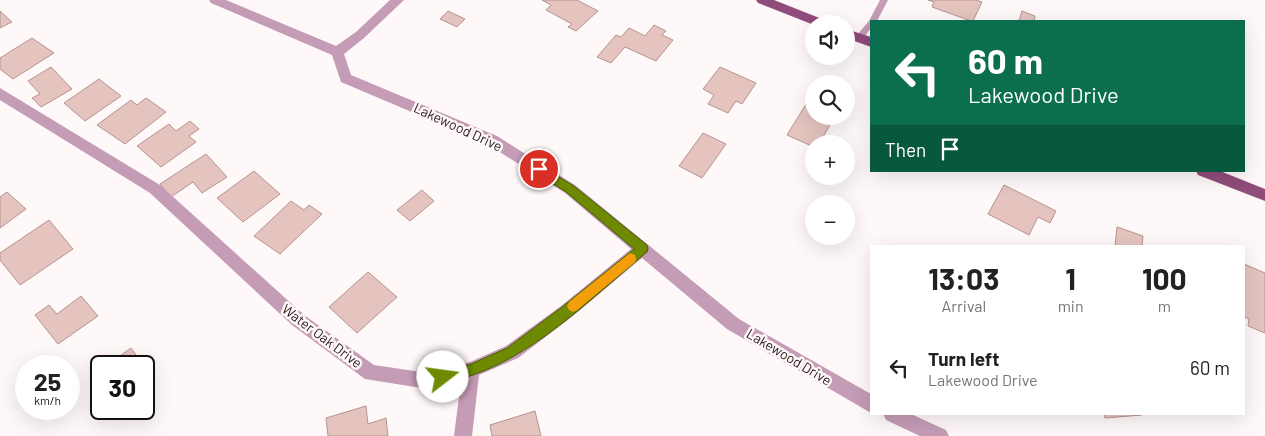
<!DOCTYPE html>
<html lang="en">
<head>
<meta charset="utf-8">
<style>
	:root { --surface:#fff; --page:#f2f2f2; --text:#222; --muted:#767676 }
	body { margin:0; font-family:Barlow,sans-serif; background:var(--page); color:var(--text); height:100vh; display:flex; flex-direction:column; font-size:19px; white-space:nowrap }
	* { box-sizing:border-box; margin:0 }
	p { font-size:16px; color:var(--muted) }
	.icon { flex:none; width:28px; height:28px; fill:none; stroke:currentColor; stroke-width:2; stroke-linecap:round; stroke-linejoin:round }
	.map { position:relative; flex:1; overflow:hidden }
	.panel { position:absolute; left:870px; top:245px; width:375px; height:170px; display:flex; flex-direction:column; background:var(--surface); border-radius:0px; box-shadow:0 5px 20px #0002 }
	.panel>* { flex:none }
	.banner { position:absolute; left:870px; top:20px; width:375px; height:152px; border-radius:0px; box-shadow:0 5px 20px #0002; background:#0b6e4f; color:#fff; overflow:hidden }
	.tools { position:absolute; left:805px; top:15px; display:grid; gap:10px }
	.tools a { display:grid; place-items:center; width:50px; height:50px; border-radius:50%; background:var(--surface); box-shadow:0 5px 20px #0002; font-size:25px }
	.speed { position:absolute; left:15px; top:355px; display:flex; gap:10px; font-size:25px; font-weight:700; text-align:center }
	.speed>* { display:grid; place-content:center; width:65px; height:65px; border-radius:50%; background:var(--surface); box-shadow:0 5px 20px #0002; line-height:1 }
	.speed small { font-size:12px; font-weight:400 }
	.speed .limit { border:2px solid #111; border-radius:8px; background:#fff; color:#111 }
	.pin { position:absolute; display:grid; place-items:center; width:42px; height:42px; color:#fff; margin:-21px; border:2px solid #fff; border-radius:50%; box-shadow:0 1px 5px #0007 }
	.me { position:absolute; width:55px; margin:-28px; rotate:75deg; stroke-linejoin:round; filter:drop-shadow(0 0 4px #0008) }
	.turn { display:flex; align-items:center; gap:18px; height:105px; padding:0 15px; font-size:22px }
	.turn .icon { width:65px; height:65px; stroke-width:2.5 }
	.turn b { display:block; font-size:35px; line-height:42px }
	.then { display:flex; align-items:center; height:48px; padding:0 15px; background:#0003; gap:10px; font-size:19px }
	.eta { display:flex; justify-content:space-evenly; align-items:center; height:85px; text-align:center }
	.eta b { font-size:30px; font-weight:700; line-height:35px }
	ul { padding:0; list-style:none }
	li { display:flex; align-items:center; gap:15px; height:75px; padding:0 15px }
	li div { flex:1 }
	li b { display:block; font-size:19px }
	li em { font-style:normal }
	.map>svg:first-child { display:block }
	.building { fill:#e5c4bf; stroke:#b49490 }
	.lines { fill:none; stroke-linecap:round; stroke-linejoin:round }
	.lane { fill:#c49cb5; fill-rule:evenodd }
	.street { fill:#c49cb5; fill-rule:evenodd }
	.primary { fill:#904c7b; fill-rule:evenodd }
	.route { fill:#6e8a03; stroke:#485a02 }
	.slow { fill:#f59e0b }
	.labels { text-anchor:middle; stroke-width:5; stroke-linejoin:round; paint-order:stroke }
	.street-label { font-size:14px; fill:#261a1c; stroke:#fff8f9 }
</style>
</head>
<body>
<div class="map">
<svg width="1265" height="436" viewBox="0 0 1265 436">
	<rect width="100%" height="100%" fill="#fff8f9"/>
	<g class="building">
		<path d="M542 0H577L598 11 576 31 568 27 572 24 546 10 551 5Z"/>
		<path d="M928 0H976L982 2 973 21H971L932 7 934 2Z"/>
		<path d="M0 11 12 22 0 28Z"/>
		<path d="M448 11 465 19 457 27 440 19Z"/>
		<path d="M1022 11 1035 16 1034 21H1019Z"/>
		<path d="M654 25 666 31 662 35 673 40 656 61 625 47 611 63 597 57 616 35 621 37 629 28 645 36Z"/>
		<path d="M32 38 54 53 13 79 0 69V58Z"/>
		<path d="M51 67 72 89 41 107 32 98 40 94 28 81Z"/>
		<path d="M720 67 756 83 742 104 736 101 728 113 708 104 714 95 703 89Z"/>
		<path d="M99 79 121 96 85 121 64 103Z"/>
		<path d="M146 98 166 112 125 144 97 125 131 100 137 105Z"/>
		<path d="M808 101 814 104V116H835L819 144H814V147L787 135Z"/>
		<path d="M190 121 199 129 189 136 196 142 161 167 137 146 169 124 176 131Z"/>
		<path d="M703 133 726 144 702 178 679 166Z"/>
		<path d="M206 154 227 177 202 193 193 182 171 197 160 184Z"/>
		<path d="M254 171 280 194 243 222 217 198Z"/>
		<path d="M1004 185 1056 211 1050 223 1038 217 1029 235 988 214Z"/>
		<path d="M422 190 434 201 410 221 397 210Z"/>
		<path d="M7 192 26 209 0 228V197Z"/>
		<path d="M291 201 304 210 309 205 322 214 280 254 254 236Z"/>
		<path d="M49 220 73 249 20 285 0 260V253Z"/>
		<path d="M1117 227 1143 236 1142 246H1115Z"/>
		<path d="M1244 264 1265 273V333L1248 326 1249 319 1244 317Z"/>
		<path d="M368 272 397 297 357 333 329 307Z"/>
		<path d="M81 296 98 316 58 344 35 315 49 305 57 314Z"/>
		<path d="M131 348 144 366H106Z"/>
		<path d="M144 367 155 384 144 392Z"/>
		<path d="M366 406 368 424 386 418 388 436H328L326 418Z"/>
		<path d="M535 411 541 436H492L490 425Z"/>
		<path d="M1104 414H1142V415L1105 418Z"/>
	</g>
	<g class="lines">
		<path class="lane" d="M880 0H888L877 21H871V28L862 40H856V36L869 21Z"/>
		<g class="street">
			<path d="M209 0H226L336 46 356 32 390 0H404L364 38 344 54 351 75 497 136 575 185 739 319 871 394V413L727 329 642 258 573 316 518 358 479 375 472 436H454L461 381 428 389 365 379 292 325 150 193 0 100V88L160 185 304 315 374 365 428 373 470 362 506 346 561 306 631 249 565 193 487 144 341 82 332 55 211 3Z"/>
			<path d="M883 414H911L946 430 949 436H920L886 420Z"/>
		</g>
		<g class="primary">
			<path d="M756 0H774L827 21 829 24 814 25 758 3Z"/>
			<path d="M846 29 871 37V47L846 38Z"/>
			<path d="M1196 171H1220L1265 189V201L1198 175Z"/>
		</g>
	</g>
	<path class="route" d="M539 165 574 186 647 245 648 249 647 252C591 298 531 360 460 379 453 381 445 385 438 382L436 377 438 373 471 364 507 348 562 307 634 249 566 192 535 172 533 169 535 166Z"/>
	<path class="slow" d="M630 253 635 255 636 259 635 262 577 310 573 312 569 310 567 306 569 302Z"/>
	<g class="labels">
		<g class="street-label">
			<text transform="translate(458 127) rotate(25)" y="5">Lakewood Drive</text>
			<text transform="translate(322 336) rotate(37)" y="5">Water Oak Drive</text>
			<text transform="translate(789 357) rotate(31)" y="5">Lakewood Drive</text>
		</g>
	</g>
</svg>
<div class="tools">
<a><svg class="icon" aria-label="sound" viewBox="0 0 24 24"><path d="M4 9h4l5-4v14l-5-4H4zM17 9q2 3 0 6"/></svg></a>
<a><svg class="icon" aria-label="search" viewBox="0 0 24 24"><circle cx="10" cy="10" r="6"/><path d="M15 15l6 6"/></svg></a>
<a>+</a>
<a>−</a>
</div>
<div class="speed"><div>25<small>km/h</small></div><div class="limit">30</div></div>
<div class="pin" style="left:539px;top:169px;background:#d93025"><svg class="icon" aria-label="arrive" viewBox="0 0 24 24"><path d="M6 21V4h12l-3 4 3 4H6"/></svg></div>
<svg class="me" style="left:443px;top:377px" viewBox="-20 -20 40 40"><circle r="19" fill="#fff"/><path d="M0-13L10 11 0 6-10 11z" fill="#6e8a03"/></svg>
<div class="banner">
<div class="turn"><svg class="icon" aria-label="left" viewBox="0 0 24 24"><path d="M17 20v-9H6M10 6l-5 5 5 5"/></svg><div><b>60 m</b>Lakewood Drive</div></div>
<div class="then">Then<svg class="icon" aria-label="arrive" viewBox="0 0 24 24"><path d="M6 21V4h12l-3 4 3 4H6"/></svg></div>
</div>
<section class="panel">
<div class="eta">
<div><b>13:03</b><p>Arrival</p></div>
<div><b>1</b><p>min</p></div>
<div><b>100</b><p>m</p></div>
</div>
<ul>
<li><svg class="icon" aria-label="left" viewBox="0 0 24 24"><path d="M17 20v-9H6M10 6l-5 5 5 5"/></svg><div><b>Turn left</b><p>Lakewood Drive</p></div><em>60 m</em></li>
</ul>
</section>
</div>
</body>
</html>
